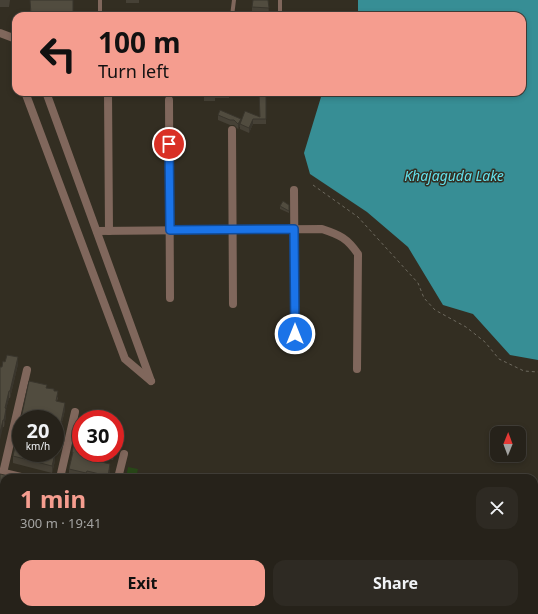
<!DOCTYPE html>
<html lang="en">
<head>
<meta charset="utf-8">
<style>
	:root { --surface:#26221a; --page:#2e2a23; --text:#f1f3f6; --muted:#a4a4a2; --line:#423f39; --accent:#f59d8f }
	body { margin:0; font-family:"Noto Sans",sans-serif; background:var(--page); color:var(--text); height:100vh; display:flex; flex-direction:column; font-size:15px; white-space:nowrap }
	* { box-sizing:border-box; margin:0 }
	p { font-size:13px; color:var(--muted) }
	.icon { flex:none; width:22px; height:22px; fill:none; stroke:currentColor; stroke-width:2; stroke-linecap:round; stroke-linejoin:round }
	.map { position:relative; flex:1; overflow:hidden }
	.drawer { position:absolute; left:0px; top:474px; width:538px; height:140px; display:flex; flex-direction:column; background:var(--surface); border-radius:12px 12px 0 0; box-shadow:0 2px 6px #0003,0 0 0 1px var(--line) }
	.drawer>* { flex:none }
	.banner { position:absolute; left:12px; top:12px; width:514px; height:84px; border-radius:12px; box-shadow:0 2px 6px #0003,0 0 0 1px var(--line); background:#f59d8f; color:#111; overflow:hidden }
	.needle { width:26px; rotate:1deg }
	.controls { position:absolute; left:490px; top:426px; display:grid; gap:8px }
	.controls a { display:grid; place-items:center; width:36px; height:36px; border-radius:8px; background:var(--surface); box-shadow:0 2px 6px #0003,0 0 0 1px var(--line); font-size:20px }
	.speed { position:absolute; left:12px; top:410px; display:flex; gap:8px; font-size:20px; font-weight:700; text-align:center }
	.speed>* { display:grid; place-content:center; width:52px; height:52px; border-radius:50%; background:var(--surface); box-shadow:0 2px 6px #0003,0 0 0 1px var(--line); line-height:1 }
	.speed small { font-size:10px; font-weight:400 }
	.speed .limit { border:6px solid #d22; background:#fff; color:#111 }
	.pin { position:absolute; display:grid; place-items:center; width:34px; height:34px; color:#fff; margin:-17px; border:2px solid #fff; border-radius:50%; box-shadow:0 1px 4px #0007 }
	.me { position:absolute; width:44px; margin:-22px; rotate:0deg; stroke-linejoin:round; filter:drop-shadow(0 0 3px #0008) }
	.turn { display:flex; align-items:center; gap:14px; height:84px; padding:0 20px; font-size:18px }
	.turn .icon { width:52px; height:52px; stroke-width:2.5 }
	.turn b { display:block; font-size:28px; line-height:34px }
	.round { display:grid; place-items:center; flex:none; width:42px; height:42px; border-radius:12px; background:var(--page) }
	.head { display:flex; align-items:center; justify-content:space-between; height:68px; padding:0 20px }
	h1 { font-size:24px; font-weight:700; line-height:30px; color:var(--accent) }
	.action { display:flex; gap:8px; margin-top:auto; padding:8px 20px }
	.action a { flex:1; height:46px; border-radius:12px; background:var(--accent); color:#111; font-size:16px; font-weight:700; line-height:46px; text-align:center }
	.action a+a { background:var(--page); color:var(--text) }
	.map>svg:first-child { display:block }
	.green { fill:#284718 }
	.water { fill:#378e95 }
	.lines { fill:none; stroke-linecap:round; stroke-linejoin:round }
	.path { stroke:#6e6a5f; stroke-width:1; stroke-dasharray:3 3; stroke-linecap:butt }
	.service { stroke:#80675c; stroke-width:4 }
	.minor { stroke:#80675c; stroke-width:8 }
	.wall { fill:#464136 }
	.shaded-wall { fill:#39352c }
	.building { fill:#514c3f; stroke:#39352c }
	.route-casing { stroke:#114b97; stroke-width:10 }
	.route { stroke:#1a73e8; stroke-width:7 }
	.labels { text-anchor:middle; stroke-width:3; stroke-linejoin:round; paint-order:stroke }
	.water-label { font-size:14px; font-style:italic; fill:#63e1ec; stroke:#332e22 }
</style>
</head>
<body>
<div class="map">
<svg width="538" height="614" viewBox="0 0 538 614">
	<rect width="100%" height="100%" fill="#332e22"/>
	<path class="green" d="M128 467 138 469 136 478H126Z"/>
	<path class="water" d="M358 0H538V360L510 355 473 314 443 305 408 247 367 212 310 174 304 153 321 97 318 92H522V16H358Z"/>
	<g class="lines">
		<path class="path" d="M313 185 358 217 418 283 424 298 435 310 466 327 485 342 499 359 524 371 538 372"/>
		<g class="service">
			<path d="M100 16V0"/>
			<path d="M232 16 234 0"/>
			<path d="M280 16V0"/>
		</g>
		<g class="minor">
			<path d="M0 33 16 39"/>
			<path d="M25 92 125 359 151 381"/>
			<path d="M46 92 151 381"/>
			<path d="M108 92 109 231"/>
			<path d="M169 100 170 298"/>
			<path d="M232 130 233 304"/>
			<path d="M294 190 295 334"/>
			<path d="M97 231 322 229C340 235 347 238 358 254L357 369"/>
			<path d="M0 472 25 478"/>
			<path d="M3 473 27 370"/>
			<path d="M60 478 75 412"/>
			<path d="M118 478 124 454"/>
			<path d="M0 573 4 574"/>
			<path d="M160 610 180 614"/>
			<path d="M181 610 197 613V610"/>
		</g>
	</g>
	<g class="wall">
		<path d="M0 0H10L9 7H0Z"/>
		<rect x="30" y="0" width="43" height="16"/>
		<rect x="126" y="0" width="13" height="3"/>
		<path d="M268 0 269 15 252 14V7Z"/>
		<path d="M204 92H229V98H215V101H204Z"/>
		<path d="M266 92V124H253L249 133 240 129V126L238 129 234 125H230L218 120V115L241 122 260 117Z"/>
		<path d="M289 205V213L280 209V206Z"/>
		<path d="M5 362 18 364 10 398H9L6 409V416L4 427H3L2 367Z"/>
		<path d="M47 388 54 391 58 398 57 401 65 410 62 422V429L55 456V461L52 473 13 463V456Z"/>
		<path d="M72 452 81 453H115L113 460 91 455 90 460 110 472 109 478H79L69 476V469L72 457Z"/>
		<path d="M0 474 4 478V561L0 560Z"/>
	</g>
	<g class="shaded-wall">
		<path d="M241 119 240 124V126L238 129V124Z"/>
		<path d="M253 119V124L249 133V128Z"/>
		<path d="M18 357V364L10 398V391Z"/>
		<path d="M9 391V398L6 409V416L4 427V420L5 408Z"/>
		<path d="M65 403V410L62 422V429L55 456V461L52 473V466L54 453H55L61 422Z"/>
		<path d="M3 420V427L0 440V433Z"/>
		<path d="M90 453H91V455L88 466V459Z"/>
		<path d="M113 453H115L113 460Z"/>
		<path d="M110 464V472L109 478H108Z"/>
	</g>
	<g class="building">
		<path d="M30 0H73V12L31 14Z"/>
		<path d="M253 0H268L269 8 252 7Z"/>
		<rect x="204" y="92" width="11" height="2"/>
		<path d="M259 92H266V119H253L249 128 240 124 245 111 260 117Z"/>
		<path d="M220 110 241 119 238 124 234 120H230L218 115Z"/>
		<path d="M283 201 289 205V211L280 206Z"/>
		<path d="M7 355 18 357 10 391H9L5 408 6 409 4 420H3L0 433V367H2L3 361 5 362Z"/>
		<path d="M29 381 47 385 46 388 54 389V391H58L56 401 65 403 61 422H62L55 451V419H21V453H54L55 454 52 466 13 456Z"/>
		<path d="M79 423 81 424V453H90L88 459 110 464 108 476 87 471 86 473 69 469 73 452H72Z"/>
		<path d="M0 474 18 478H4V554L0 553Z"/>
	</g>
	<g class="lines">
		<g class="route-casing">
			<path id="route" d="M169 144 170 230 294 229 295 334"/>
		</g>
		<use href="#route" class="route"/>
	</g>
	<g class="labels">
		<g class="water-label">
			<text x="454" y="181">Khajaguda Lake</text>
		</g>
	</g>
</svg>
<div class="controls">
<a><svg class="needle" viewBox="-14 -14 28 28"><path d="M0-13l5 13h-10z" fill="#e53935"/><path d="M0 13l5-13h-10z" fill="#a4a4a2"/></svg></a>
</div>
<div class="speed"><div>20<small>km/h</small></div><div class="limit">30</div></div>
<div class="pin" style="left:169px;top:144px;background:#d93025"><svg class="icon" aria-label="arrive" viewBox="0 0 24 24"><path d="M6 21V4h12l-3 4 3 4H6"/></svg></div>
<svg class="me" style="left:295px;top:334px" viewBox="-20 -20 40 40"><circle r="17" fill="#1a73e8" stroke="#fff" stroke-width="3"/><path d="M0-11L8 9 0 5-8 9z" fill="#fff"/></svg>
<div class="banner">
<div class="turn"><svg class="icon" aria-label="left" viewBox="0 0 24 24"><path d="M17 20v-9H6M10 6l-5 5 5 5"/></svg><div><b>100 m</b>Turn left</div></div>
</div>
<section class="drawer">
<div class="head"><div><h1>1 min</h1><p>300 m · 19:41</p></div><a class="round"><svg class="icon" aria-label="close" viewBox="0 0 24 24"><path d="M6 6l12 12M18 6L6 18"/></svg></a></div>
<div class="action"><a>Exit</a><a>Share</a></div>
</section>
</div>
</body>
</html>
